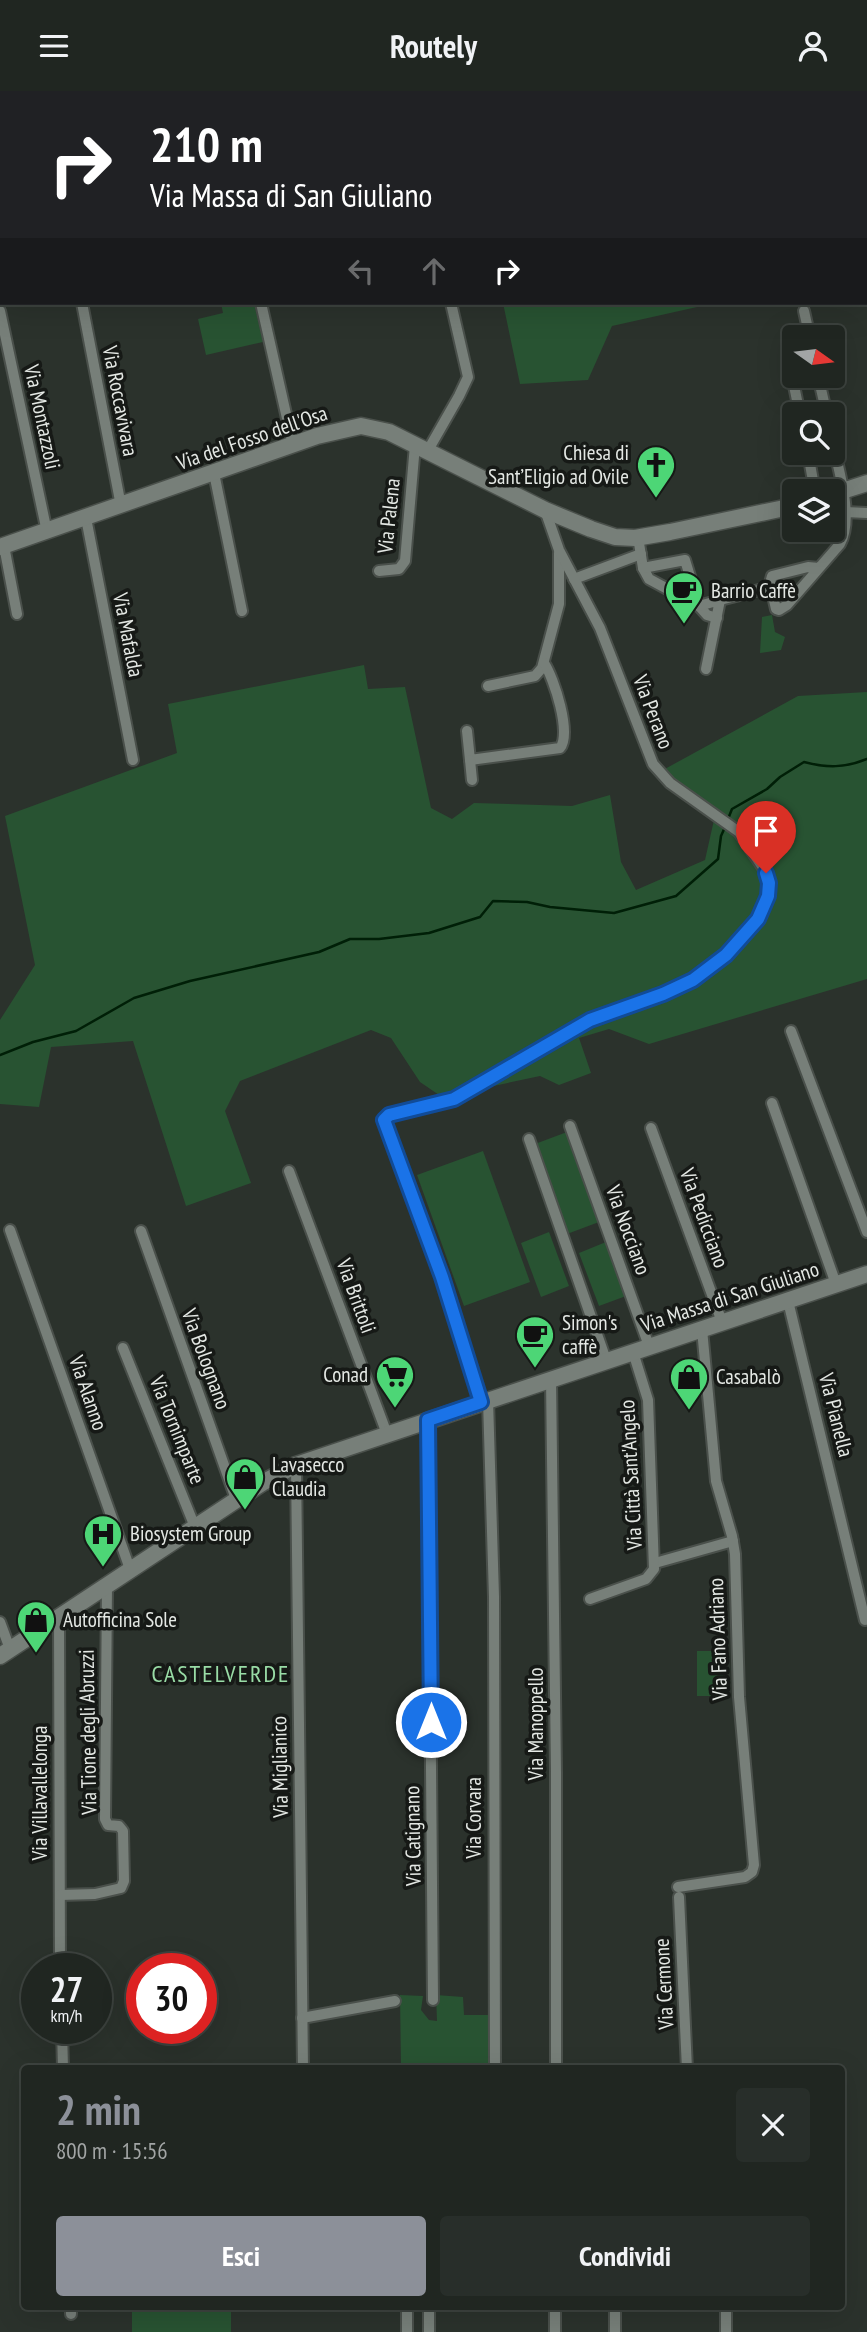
<!DOCTYPE html>
<html lang="it">
<head>
<meta charset="utf-8">
<style>
	:root { --surface:#202621; --page:#282e2a; --text:#f1f3f6; --muted:#a2a5a5; --line:#3d433f; --accent:#8c9099 }
	body { margin:0; font-family:"PT Sans Narrow",sans-serif; background:var(--page); color:var(--text); height:100vh; display:flex; flex-direction:column; font-size:26px; white-space:nowrap }
	* { box-sizing:border-box; margin:0 }
	p { font-size:23px; color:var(--muted) }
	.icon { flex:none; width:38px; height:38px; fill:none; stroke:currentColor; stroke-width:2; stroke-linecap:round; stroke-linejoin:round }
	.map { position:relative; flex:1; overflow:hidden }
	.sheet { position:absolute; left:21px; top:1974px; width:824px; height:245px; display:flex; flex-direction:column; background:var(--surface); border-radius:7px; box-shadow:0 7px 28px #0002,0 0 0 2px var(--line) }
	.sheet>* { flex:none }
	.banner { position:absolute; left:0px; top:0px; width:868px; height:214px; box-shadow:0 7px 28px #0002,0 0 0 2px var(--line); background:#202124; color:#fff; overflow:hidden }
	.needle { width:46px; rotate:104deg }
	.fabs { position:absolute; left:782px; top:234px; display:grid; gap:14px }
	.fabs a { display:grid; place-items:center; width:63px; height:63px; border-radius:7px; background:var(--surface); box-shadow:0 7px 28px #0002,0 0 0 2px var(--line); font-size:35px }
	.speed { position:absolute; left:21px; top:1862px; display:flex; gap:14px; font-size:35px; font-weight:700; text-align:center }
	.speed>* { display:grid; place-content:center; width:91px; height:91px; border-radius:50%; background:var(--surface); box-shadow:0 7px 28px #0002,0 0 0 2px var(--line); line-height:1 }
	.speed small { font-size:18px; font-weight:400 }
	.speed .limit { border:10px solid #d22; background:#fff; color:#111 }
	.pin { position:absolute; display:grid; place-items:center; width:60px; height:60px; color:#fff; margin:-72px -30px; border-radius:50% 50% 50% 0; rotate:-45deg; box-shadow:0 0 7px #0007 }
	.pin .icon { rotate:45deg }
	.me { position:absolute; width:77px; margin:-38px; rotate:0deg; stroke-linejoin:round; filter:drop-shadow(0 0 5px #0008) }
	.turn { display:flex; align-items:center; gap:24px; height:147px; padding:0 35px; font-size:32px }
	.turn .icon { width:91px; height:91px; stroke-width:2.5 }
	.turn b { display:block; font-size:49px; line-height:60px }
	.lanes { display:flex; align-items:center; height:66px; padding:0 35px; background:#0003; justify-content:center; gap:35px; direction:ltr }
	.lanes .off { opacity:.35 }
	.round { display:grid; place-items:center; flex:none; width:74px; height:74px; border-radius:7px; background:var(--page) }
	.headline { display:flex; align-items:center; justify-content:space-between; height:119px; padding:0 35px }
	h1 { font-size:42px; font-weight:700; line-height:52px; color:var(--accent) }
	.primary-button { display:flex; gap:14px; margin-top:auto; padding:14px 35px }
	.primary-button a { flex:1; height:80px; border-radius:7px; background:var(--accent); color:#fff; font-size:28px; font-weight:700; line-height:80px; text-align:center }
	.primary-button a+a { background:var(--page); color:var(--text) }
	header { display:flex; justify-content:space-between; align-items:center; height:91px; padding:0 35px; background:var(--surface); font-size:32px; font-weight:700 }
	.map>svg:first-child { display:block }
	.green { fill:#285332 }
	.lines { fill:none; stroke-linecap:round; stroke-linejoin:round }
	.stream { stroke:#001f07; stroke-width:2.5 }
	.street-casing { stroke:#4a504b; stroke-width:14 }
	.secondary-casing { stroke:#4a504b; stroke-width:19 }
	.street { stroke:#777f79; stroke-width:10 }
	.secondary { stroke:#777f79; stroke-width:16 }
	.route-casing { stroke:#114b97; stroke-width:18 }
	.route { stroke:#1a73e8; stroke-width:12 }
	.labels { text-anchor:middle; stroke-width:7; stroke-linejoin:round; paint-order:stroke }
	.street-label { font-size:21px; fill:#e4e8e4; stroke:#161916 }
	.poi-label { font-size:21px; fill:#e4e8e4; stroke:#161916; text-anchor:start }
	.quarter-label { font-size:24px; letter-spacing:2px; fill:#99dca6; stroke:#161916 }
</style>
</head>
<body>
<header><svg class="icon" aria-label="menu" viewBox="0 0 24 24"><path d="M4 6h16M4 12h16M4 18h16"/></svg>Routely<svg class="icon" aria-label="person" viewBox="0 0 24 24"><circle cx="12" cy="8" r="4"/><path d="M4 21q1-7 8-7t8 7"/></svg></header>
<div class="map">
<svg width="867" height="2241" viewBox="0 0 867 2241">
	<rect width="100%" height="100%" fill="#2b322c"/>
	<g class="green">
		<path d="M459 0H867V177L866 2Z"/>
		<path d="M221 212H254L263 251 206 264 198 228 223 222Z"/>
		<path d="M503 212H715L612 235 588 289 520 293Z"/>
		<path d="M772 524 775 541 785 546 781 559 760 562 762 526Z"/>
		<path d="M364 574 368 598 405 596 431 717 452 728 474 712 572 715 610 704 621 771 636 799 705 769 716 720 663 679 798 605 867 601V888L649 953 609 938 579 947 591 982 559 994 540 985 442 1006 420 991 391 947 371 939 240 990 225 1020 251 1092 186 1115 133 950 51 956 39 1016 0 1013V929L35 874 5 725 177 662 168 613Z"/>
		<path d="M567 1041 599 1131 567 1143 535 1053Z"/>
		<path d="M483 1060 530 1191 464 1215 417 1084Z"/>
		<path d="M549 1141 569 1195 541 1206 521 1152Z"/>
		<path d="M606 1151 626 1205 599 1215 579 1162Z"/>
		<rect x="697" y="1560" width="26" height="45"/>
		<path d="M400 1904 423 1905 421 1919 429 1929 437 1930 436 1904 463 1906 464 1924H491L492 1977H401Z"/>
		<rect x="132" y="2216" width="99" height="25"/>
	</g>
	<g class="lines">
		<g class="stream">
			<path d="M728 728 732 718 767 698 780 686 804 671C827 677 845 677 867 668"/>
			<path d="M0 964 33 951 76 940 134 907 190 890 319 861 350 848H379L429 842 480 826 493 810 527 811 550 816 614 822 676 805 718 768 721 745 726 734"/>
		</g>
		<g class="street-casing">
			<g id="street">
				<path d="M215 0V2"/>
				<path d="M82 212 121 415"/>
				<path d="M261 212 293 354"/>
				<path d="M0 220 47 441"/>
				<path d="M804 220 810 247"/>
				<path d="M789 270 800 324"/>
				<path d="M818 285 827 324"/>
				<path d="M427 361 459 305 468 286 451 212"/>
				<path d="M808 362 815 401"/>
				<path d="M214 382 242 520"/>
				<path d="M845 421 867 422"/>
				<path d="M86 427 133 669"/>
				<path d="M638 446 643 477 649 488 699 515 707 524 717 527"/>
				<path d="M4 455 17 523"/>
				<path d="M643 477 685 469 699 515"/>
				<path d="M819 477 808 476 772 485 770 492 776 518 779 519 787 514 840 453C854 427 839 381 833 353"/>
				<path d="M379 480 399 478 405 470 415 354"/>
				<path d="M574 488 641 463"/>
				<path d="M720 509 771 496"/>
				<path d="M699 515 720 509 706 578"/>
				<path d="M488 595 535 585 542 577 559 513V462"/>
				<path d="M467 640 470 669 560 657C572 643 554 587 544 572"/>
				<path d="M470 669 472 689"/>
				<path d="M791 940 867 1141"/>
				<path d="M772 1012 836 1193"/>
				<path d="M570 1035 649 1255"/>
				<path d="M651 1037 722 1231"/>
				<path d="M529 1048 606 1269"/>
				<path d="M289 1080 387 1343"/>
				<path d="M10 1139 130 1478"/>
				<path d="M141 1140 236 1408"/>
				<path d="M788 1210 865 1529"/>
				<path d="M123 1257 195 1436"/>
				<path d="M551 1288 556 1681V1978"/>
				<path d="M488 1309 494 1506 495 1978"/>
				<path d="M481 1312 442 1186 384 1029 389 1024 454 1008 585 931 690 891 716 873 743 847 761 825 768 805V789L764 778 739 741 670 692 653 673 600 537 559 459 545 419"/>
				<path d="M428 1329 433 1909"/>
				<path d="M296 1374 303 1978"/>
				<path d="M655 1472 733 1450"/>
				<path d="M590 1508 646 1488 654 1478 648 1309 633 1261"/>
				<path d="M59 1526 60 1878"/>
				<path d="M0 1531 10 1558"/>
				<path d="M678 1796 745 1786 752 1781 754 1774 739 1606 735 1463 732 1445 716 1390 702 1238"/>
				<path d="M60 1804 95 1803 121 1797 124 1790 123 1740 119 1735 108 1734 105 1728 107 1494"/>
				<path d="M679 1806 687 1978"/>
				<path d="M302 1927 395 1910"/>
				<path d="M62 1937 63 1978"/>
				<path d="M71 2216V2223"/>
				<path d="M429 2216V2241"/>
				<path d="M726 2216V2241"/>
				<path d="M407 2241V2216"/>
				<path d="M555 2241V2216"/>
				<path d="M615 2241V2216"/>
			</g>
		</g>
		<g class="secondary-casing">
			<g id="secondary">
				<path d="M833 403 867 392"/>
				<path d="M0 456 317 345 361 335 389 341 545 419 591 438 615 446 635 447 670 441 794 415"/>
				<path d="M0 1565 262 1392 296 1374 867 1183"/>
			</g>
		</g>
		<use href="#street" class="street"/>
		<use href="#secondary" class="secondary"/>
	</g>
	<g class="lines">
		<g class="route-casing">
			<path id="route" d="M431 1631 428 1329 481 1311 442 1186 384 1029 389 1024 454 1008 590 929 663 903 693 889 726 864 758 828 768 805 769 792 766 782"/>
		</g>
		<use href="#route" class="route"/>
	</g>
	<defs>
		<g id="church-pin" transform="scale(2.0125)"><path d="M0 17L-7.5 6A9.5 9.5 0 1 1 7.5 6Z" fill="#4dd676" stroke="#161916"/><path d="M-1.2-6h2.4v3.5h3.3v2.4h-3.3V6h-2.4V-.1h-3.3v-2.4h3.3Z" fill="#111"/></g>
		<g id="cafe-pin" transform="scale(2.0125)"><path d="M0 17L-7.5 6A9.5 9.5 0 1 1 7.5 6Z" fill="#4dd676" stroke="#161916"/><path d="M-5.5-4.5H6V0H3Q3 3.5 0 3.5H-2.5Q-5.5 3.5-5.5 0ZM3-3.2v2h1.7v-2ZM-6 4.5H4V6H-6Z" fill="#111"/></g>
		<g id="supermarket-pin" transform="scale(2.0125)"><path d="M0 17L-7.5 6A9.5 9.5 0 1 1 7.5 6Z" fill="#4dd676" stroke="#161916"/><path d="M-6-5.5h2.5l.6 2H6L4.5 2H-2.5L-4.4-4H-6ZM-1.5 3.2a1.3 1.3 0 1 0 .1 0ZM3 3.2a1.3 1.3 0 1 0 .1 0Z" fill="#111"/></g>
		<g id="shop-pin" transform="scale(2.0125)"><path d="M0 17L-7.5 6A9.5 9.5 0 1 1 7.5 6Z" fill="#4dd676" stroke="#161916"/><path d="M-5-2.5h2.3a2.7 3.5 0 0 1 5.4 0H5L5.5 6h-11ZM-1.5-2.5h3a1.5 2.3 0 0 0-3 0Z" fill="#111"/></g>
		<g id="hospital-pin" transform="scale(2.0125)"><path d="M0 17L-7.5 6A9.5 9.5 0 1 1 7.5 6Z" fill="#4dd676" stroke="#161916"/><path d="M-5-5h3v3.5h4V-5h3V5h-3V1.5h-4V5h-3Z" fill="#111"/></g>
	</defs>
	<g fill-rule="evenodd">
		<use href="#church-pin" x="656" y="374"/>
		<use href="#cafe-pin" x="684" y="500"/>
		<use href="#cafe-pin" x="535" y="1244"/>
		<use href="#supermarket-pin" x="395" y="1284"/>
		<use href="#shop-pin" x="689" y="1286"/>
		<use href="#shop-pin" x="245" y="1386"/>
		<use href="#hospital-pin" x="103" y="1443"/>
		<use href="#shop-pin" x="36" y="1529"/>
	</g>
	<g class="labels">
		<g class="street-label">
			<text transform="translate(120 310) rotate(79)" y="7">Via Roccavivara</text>
			<text transform="translate(42 326) rotate(78)" y="7">Via Montazzoli</text>
			<text transform="translate(252 347) rotate(-19)" y="7">Via del Fosso dell'Osa</text>
			<text transform="translate(389 425) rotate(-84)" y="7">Via Palena</text>
			<text transform="translate(128 544) rotate(79)" y="7">Via Mafalda</text>
			<text transform="translate(653 621) rotate(69)" y="7">Via Perano</text>
			<text transform="translate(704 1127) rotate(70)" y="7">Via Pedicciano</text>
			<text transform="translate(628 1139) rotate(70)" y="7">Via Nocciano</text>
			<text transform="translate(356 1205) rotate(70)" y="7">Via Brittoli</text>
			<text transform="translate(730 1206) rotate(-18)" y="7">Via Massa di San Giuliano</text>
			<text transform="translate(206 1268) rotate(70)" y="7">Via Bolognano</text>
			<text transform="translate(88 1302) rotate(71)" y="7">Via Alanno</text>
			<text transform="translate(836 1324) rotate(76)" y="7">Via Pianella</text>
			<text transform="translate(177 1339) rotate(68)" y="7">Via Tornimparte</text>
			<text transform="translate(631 1384) rotate(-93)" y="7">Via Città Sant'Angelo</text>
			<text transform="translate(718 1548) rotate(-92)" y="7">Via Fano Adriano</text>
			<text transform="translate(536 1633) rotate(-90)" y="7">Via Manoppello</text>
			<text transform="translate(88 1641) rotate(-91)" y="7">Via Tione degli Abruzzi</text>
			<text transform="translate(280 1676) rotate(-91)" y="7">Via Miglianico</text>
			<text transform="translate(40 1702) rotate(-90)" y="7">Via Villavallelonga</text>
			<text transform="translate(474 1727) rotate(-90)" y="7">Via Corvara</text>
			<text transform="translate(413 1745) rotate(-91)" y="7">Via Catignano</text>
			<text transform="translate(664 1893) rotate(-93)" y="7">Via Cermone</text>
		</g>
		<g class="poi-label">
			<text x="629" y="369" text-anchor="end">Chiesa di<tspan x="629" dy="24">Sant’Eligio ad Ovile</tspan></text>
			<text x="711" y="507">Barrio Caffè</text>
			<text x="562" y="1239">Simon's<tspan x="562" dy="24">caffè</tspan></text>
			<text x="368" y="1291" text-anchor="end">Conad</text>
			<text x="716" y="1293">Casabalò</text>
			<text x="272" y="1381">Lavasecco<tspan x="272" dy="24">Claudia</tspan></text>
			<text x="130" y="1450">Biosystem Group</text>
			<text x="63" y="1536">Autofficina Sole</text>
		</g>
		<g class="quarter-label">
			<text x="221" y="1591">CASTELVERDE</text>
		</g>
	</g>
</svg>
<div class="fabs">
<a><svg class="needle" viewBox="-14 -14 28 28"><path d="M0-13l5 13h-10z" fill="#e53935"/><path d="M0 13l5-13h-10z" fill="#a2a5a5"/></svg></a>
<a><svg class="icon" aria-label="search" viewBox="0 0 24 24"><circle cx="10" cy="10" r="6"/><path d="M15 15l6 6"/></svg></a>
<a><svg class="icon" aria-label="layers" viewBox="0 0 24 24"><path d="M12 4l9 5-9 5-9-5zM3 14l9 5 9-5"/></svg></a>
</div>
<div class="speed"><div>27<small>km/h</small></div><div class="limit">30</div></div>
<div class="pin" style="left:766px;top:782px;background:#d93025"><svg class="icon" aria-label="arrive" viewBox="0 0 24 24"><path d="M6 21V4h12l-3 4 3 4H6"/></svg></div>
<svg class="me" style="left:431px;top:1631px" viewBox="-20 -20 40 40"><circle r="17" fill="#1a73e8" stroke="#fff" stroke-width="3"/><path d="M0-11L8 9 0 5-8 9z" fill="#fff"/></svg>
<div class="banner">
<div class="turn"><svg class="icon" aria-label="right" viewBox="0 0 24 24"><path d="M7 20v-9h11M14 6l5 5-5 5"/></svg><div><b>210 m</b>Via Massa di San Giuliano</div></div>
<div class="lanes"><svg class="icon off" aria-label="left" viewBox="0 0 24 24"><path d="M17 20v-9H6M10 6l-5 5 5 5"/></svg><svg class="icon off" aria-label="ahead" viewBox="0 0 24 24"><path d="M12 20V5M6 11l6-6 6 6"/></svg><svg class="icon" aria-label="right" viewBox="0 0 24 24"><path d="M7 20v-9h11M14 6l5 5-5 5"/></svg></div>
</div>
<section class="sheet">
<div class="headline"><div><h1>2 min</h1><p>800 m · 15:56</p></div><a class="round"><svg class="icon" aria-label="close" viewBox="0 0 24 24"><path d="M6 6l12 12M18 6L6 18"/></svg></a></div>
<div class="primary-button"><a>Esci</a><a>Condividi</a></div>
</section>
</div>
</body>
</html>
